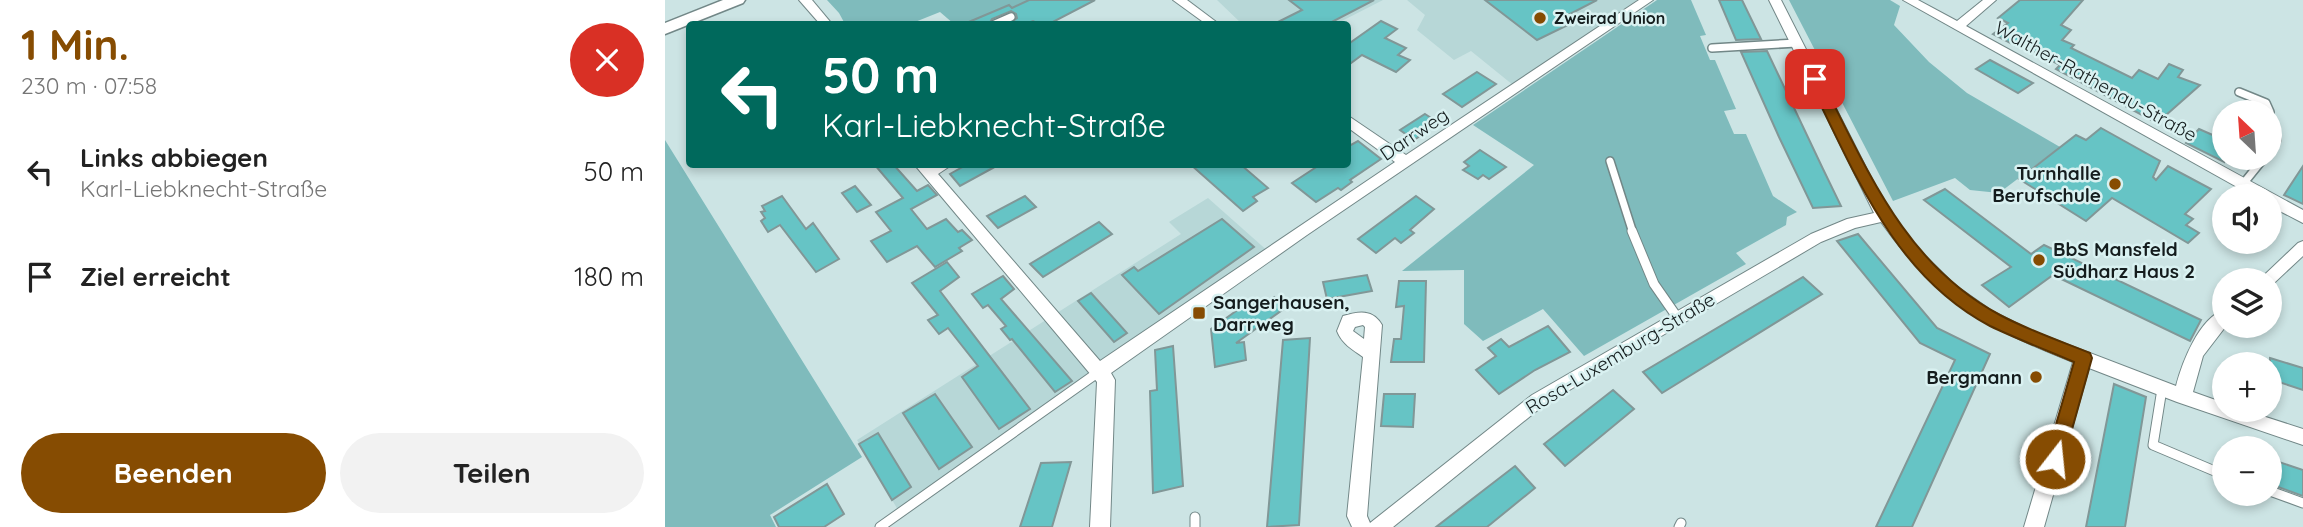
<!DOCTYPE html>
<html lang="de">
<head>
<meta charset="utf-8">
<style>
	:root { --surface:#fff; --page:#f2f2f2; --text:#222; --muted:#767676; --accent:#864c02 }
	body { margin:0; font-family:Quicksand,sans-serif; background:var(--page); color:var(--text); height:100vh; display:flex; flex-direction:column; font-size:26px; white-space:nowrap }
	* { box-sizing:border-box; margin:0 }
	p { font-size:23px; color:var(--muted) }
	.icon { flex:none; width:38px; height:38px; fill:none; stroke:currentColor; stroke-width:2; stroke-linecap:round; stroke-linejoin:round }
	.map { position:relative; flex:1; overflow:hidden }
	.side { display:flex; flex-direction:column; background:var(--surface); width:665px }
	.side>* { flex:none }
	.top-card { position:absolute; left:21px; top:21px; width:665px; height:147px; border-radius:7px; box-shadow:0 4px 10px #0003; background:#00695c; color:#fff; overflow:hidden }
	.needle { width:46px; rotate:335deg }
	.tools { position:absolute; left:1547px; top:100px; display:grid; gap:14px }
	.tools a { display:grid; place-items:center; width:70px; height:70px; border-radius:50%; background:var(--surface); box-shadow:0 4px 10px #0003; font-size:35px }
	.pin { position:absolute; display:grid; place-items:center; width:60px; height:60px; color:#fff; margin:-30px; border-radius:14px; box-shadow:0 4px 10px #0006 }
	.me { position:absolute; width:77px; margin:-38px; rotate:16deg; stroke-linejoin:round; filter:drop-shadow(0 0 5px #0008) }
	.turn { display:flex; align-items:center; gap:24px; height:147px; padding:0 21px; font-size:32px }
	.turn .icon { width:91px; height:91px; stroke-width:2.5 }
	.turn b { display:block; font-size:49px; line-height:60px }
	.round { display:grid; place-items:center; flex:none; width:74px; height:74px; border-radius:37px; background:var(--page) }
	.head { display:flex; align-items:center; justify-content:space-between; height:119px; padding:0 21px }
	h1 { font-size:42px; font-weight:700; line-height:52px; color:var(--accent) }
	.cta { display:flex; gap:14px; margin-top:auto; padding:14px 21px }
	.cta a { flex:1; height:80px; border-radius:42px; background:var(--accent); color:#fff; font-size:28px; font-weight:700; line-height:80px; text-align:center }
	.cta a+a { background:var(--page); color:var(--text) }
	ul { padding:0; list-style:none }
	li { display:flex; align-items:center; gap:21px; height:105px; padding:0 21px }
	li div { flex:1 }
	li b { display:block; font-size:26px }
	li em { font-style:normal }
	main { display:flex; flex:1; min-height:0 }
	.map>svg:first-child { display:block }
	.built { fill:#b7d7d7 }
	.green { fill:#7fbbbc }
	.building { fill:#66c4c5; stroke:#819797; stroke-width:2 }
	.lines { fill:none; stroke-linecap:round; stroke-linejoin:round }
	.service-far1-casing { stroke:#728787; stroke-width:10 }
	.service-casing { stroke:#728787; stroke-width:11 }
	.minor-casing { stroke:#728787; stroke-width:2 }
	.secondary-casing { stroke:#728787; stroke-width:3 }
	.service-far1 { stroke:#fff; stroke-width:7 }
	.service { stroke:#fff; stroke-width:9 }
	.minor { fill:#fff; fill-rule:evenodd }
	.secondary { fill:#fff; fill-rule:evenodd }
	.route { fill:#864c02; stroke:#573101; stroke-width:2 }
	.poi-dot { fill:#864c02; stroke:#d9f1f1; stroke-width:2.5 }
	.labels { text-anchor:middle; stroke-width:5; stroke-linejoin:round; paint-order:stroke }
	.far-poi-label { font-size:16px; font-weight:bold; fill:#141c1d; stroke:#d9f1f1; text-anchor:start }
	.street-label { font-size:19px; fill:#141c1d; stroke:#d9f1f1 }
	.poi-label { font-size:19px; font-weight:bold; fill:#141c1d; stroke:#d9f1f1; text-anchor:end }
</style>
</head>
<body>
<main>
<section class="side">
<div class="head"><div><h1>1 Min.</h1><p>230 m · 07:58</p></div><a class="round" style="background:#d93025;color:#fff"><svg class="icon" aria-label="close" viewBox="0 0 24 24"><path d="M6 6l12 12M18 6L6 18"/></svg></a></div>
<ul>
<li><svg class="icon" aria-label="left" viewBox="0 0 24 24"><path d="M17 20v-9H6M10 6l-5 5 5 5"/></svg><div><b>Links abbiegen</b><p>Karl-Liebknecht-Straße</p></div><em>50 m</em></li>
<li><svg class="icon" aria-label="arrive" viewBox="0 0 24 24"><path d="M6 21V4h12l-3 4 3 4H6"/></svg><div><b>Ziel erreicht</b></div><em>180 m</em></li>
</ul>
<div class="cta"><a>Beenden</a><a>Teilen</a></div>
</section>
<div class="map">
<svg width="1638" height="527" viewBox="0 0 1638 527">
	<rect width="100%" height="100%" fill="#cce4e4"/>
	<g class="built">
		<path d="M552 0H718L671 24H577Z"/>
		<path d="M742 0H972L848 85 806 51 789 60 752 30 760 15Z"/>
		<path d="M543 198 605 253 233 510 192 440 516 234 504 222Z"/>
	</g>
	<g class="green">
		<path d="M162 0H364L347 8 344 5 299 24H289L275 12 245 24H180L174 13Z"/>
		<path d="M992 0H1026L1041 35 1035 36 1045 60H1050L1071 109 1059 111 1069 134H1081L1108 196 1132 212 1122 217 1121 225 1071 253 1081 264 919 356 878 309 818 341 799 324V270L737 271 869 165 808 125Z"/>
		<path d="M1124 0H1225L1235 6 1229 25 1264 62 1302 93 1395 147 1334 193 1305 190 1290 178 1228 201Z"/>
		<path d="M0 140 197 457 105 515 111 527H0Z"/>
	</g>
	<g class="building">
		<path d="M364 0H430L384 24H374L368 21 360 24H344L352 18 351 14 346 11 327 19 324 24H299L344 5 347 8Z"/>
		<path d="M624 0H709L663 24H609L637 10Z"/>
		<path d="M820 0H932L903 15 911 21 872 40Z"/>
		<path d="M1054 0H1077L1096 39 1071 40Z"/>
		<path d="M1355 0H1418L1396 25 1406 30 1397 40 1409 45 1406 48 1467 78 1474 70 1493 79 1504 64 1518 70 1513 77 1535 85 1492 123 1391 69 1395 65 1357 45 1353 47 1328 34 1343 23 1333 18Z"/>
		<path d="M716 21 732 29 720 38 741 48 733 55 745 60 731 72 697 55 682 66V45Z"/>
		<path d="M1102 51 1158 169 1176 206 1148 208 1114 137 1076 52Z"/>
		<path d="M1325 60 1368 83 1353 93 1311 69Z"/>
		<path d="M812 72 831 84 797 107 778 94Z"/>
		<path d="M760 114 774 123 749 140 735 130Z"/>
		<path d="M1436 128 1495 161 1488 177 1491 180 1503 166 1546 189 1520 214 1528 219 1521 225 1534 233 1523 243 1447 198 1421 221 1354 179 1411 135 1421 140Z"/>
		<path d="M1534 129 1559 140V162L1521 143Z"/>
		<path d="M693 141 716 159 685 180 687 182 676 190 673 188 651 202 627 183 656 164H682V147Z"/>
		<path d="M815 150 841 167 824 179 818 175 813 179 798 170 804 166 799 162Z"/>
		<path d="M209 164H228L252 191 263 185 272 195 246 209 262 229 281 219 293 232 297 230 307 240 294 248 297 251 270 267 252 246 222 262 206 241 226 231 211 212 238 198Z"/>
		<path d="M303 164H335L295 186 285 174Z"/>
		<path d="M525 164H575L603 188 588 197 592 201 578 211Z"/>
		<path d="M1638 166V204L1619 195Z"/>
		<path d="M190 186 206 205 192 212 177 193Z"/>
		<path d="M1280 189 1366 254 1379 245 1536 320 1525 341 1388 275 1344 307 1317 285 1346 267 1259 200Z"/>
		<path d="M117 196 141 229 148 223 174 259 151 272 115 225 103 232 96 221 100 218 96 212 100 211 97 206Z"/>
		<path d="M360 196 371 207 333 228 322 216Z"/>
		<path d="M751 196 769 209 745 230 749 233 736 243 730 238 711 253 693 239Z"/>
		<path d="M557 219 589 247 494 314 457 275 469 267 473 271Z"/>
		<path d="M434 222 447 234 378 277 365 264Z"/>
		<path d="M1193 234 1272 328 1325 354 1247 527H1211L1290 360 1255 343 1172 241Z"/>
		<path d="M282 262 294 277 275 291 365 409 334 429 297 377 313 366 283 328 274 334 263 320 273 315 247 283Z"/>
		<path d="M702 275 707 291 662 299 658 282Z"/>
		<path d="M338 276 349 289 336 299 407 381 390 392 347 339 345 340 336 329 341 326 323 305 318 308 307 294Z"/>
		<path d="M1138 277 1157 294 997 393 978 372Z"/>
		<path d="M734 281H761L759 362H726L729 339H736L739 306 731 307Z"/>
		<path d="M426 293 462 333 449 342 413 301Z"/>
		<path d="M609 297 620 308 571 343 579 342 581 360 550 367 546 329 585 301 593 309Z"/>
		<path d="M883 326 905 352 870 370 834 394 811 370 831 356 823 348 836 339 844 347Z"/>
		<path d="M645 338 634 525 602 527 618 340Z"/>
		<path d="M508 346 518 486 488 493 485 391 492 390 490 350Z"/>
		<path d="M1605 358 1638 368V390L1605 379Z"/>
		<path d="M1449 384 1481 397 1460 527H1421Z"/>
		<path d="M948 390 969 409 900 466 879 444Z"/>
		<path d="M270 394 307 447 274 469 238 413Z"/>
		<path d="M719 394H750L748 427 716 426Z"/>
		<path d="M213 433 246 487 227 500 194 444Z"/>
		<path d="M1605 459 1638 470V496L1605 484Z"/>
		<path d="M406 462 387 527H355L376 463Z"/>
		<path d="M850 466 870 488 822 527H771Z"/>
		<path d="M162 484 179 514 159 527H114L109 517Z"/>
	</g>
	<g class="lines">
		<g class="service-far1-casing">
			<g id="service-far1">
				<path d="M330 24 346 17"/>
				<path d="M1047 48 1132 43"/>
				<path d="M1574 92 1601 103 1605 112"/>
				<path d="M1605 118 1612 140 1605 150"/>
				<path d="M945 161 968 233"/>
				<path d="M1578 184 1599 158"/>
			</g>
		</g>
		<g class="service-casing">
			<g id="service">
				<path d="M967 231 989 284 1012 317"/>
				<path d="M1497 389 1488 445 1559 475"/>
				<path d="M1605 491 1638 503"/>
				<path d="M530 517V527"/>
				<path d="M215 527 435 371"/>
				<path d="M1014 527 1016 523"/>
			</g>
		</g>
		<g class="minor-casing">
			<g id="minor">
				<path d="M134 0H147L167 24H155Z"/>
				<path d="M508 0H522L554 24H541Z"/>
				<path d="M974 0H988L642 235 446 373 450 380 445 527H425L432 382 249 164H288L273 174 435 361 730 162 682 127V115L741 155Z"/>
				<path d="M1104 0H1116L1220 205 1252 248 1290 285 1327 311 1365 330 1511 386C1517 363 1534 318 1559 310L1561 326 1538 356 1528 392 1559 403V410H1579L1638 429V445L1512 402 1424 368 1379 527H1359L1408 362C1318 326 1274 303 1216 222L1190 228 1156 242 879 405 728 527H687L682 516 698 357C687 349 677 344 672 331L678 316C694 311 708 309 717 325L702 516 705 523 867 395 1146 234 1182 219 1209 213ZM698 325 700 327 699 339 688 331 690 327Z"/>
				<path d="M1238 0H1253L1292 21 1318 0H1331L1301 26 1638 210V223L1605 206V196H1588Z"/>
				<path d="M1638 241V256L1608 284 1605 285V280H1594L1633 243Z"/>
			</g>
		</g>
		<g class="secondary-casing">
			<path id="secondary" d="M58 0H80L78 3 0 34V23Z"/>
		</g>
		<use href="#service-far1" class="service-far1"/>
		<use href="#service" class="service"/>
		<use href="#minor" class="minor"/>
		<use href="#secondary" class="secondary"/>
	</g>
	<path class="route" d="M1150 75 1156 79C1203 171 1240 264 1335 315 1363 330 1395 341 1425 353L1427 358 1397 465 1390 468 1384 465 1381 459 1409 362C1381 350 1352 339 1325 326 1228 275 1189 171 1143 79Z"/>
	<g class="poi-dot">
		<circle cx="875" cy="18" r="7"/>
		<circle cx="1450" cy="184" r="7"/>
		<circle cx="1374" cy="260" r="7"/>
		<rect x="527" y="306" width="14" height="14" rx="3.5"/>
		<circle cx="1371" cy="377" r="7"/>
	</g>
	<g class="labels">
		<g class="far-poi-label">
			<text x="889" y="24">Zweirad Union</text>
		</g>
		<g class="street-label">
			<text transform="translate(1431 81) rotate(29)" y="7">Walther-Rathenau-Straße</text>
			<text transform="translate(749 134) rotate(-34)" y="7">Darrweg</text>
			<text transform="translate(955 353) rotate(-31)" y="7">Rosa-Luxemburg-Straße</text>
		</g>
		<g class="poi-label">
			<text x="1436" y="180">Turnhalle<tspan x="1436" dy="22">Berufschule</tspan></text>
			<text x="1388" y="256" text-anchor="start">BbS Mansfeld<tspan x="1388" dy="22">Südharz Haus 2</tspan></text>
			<text x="548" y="309" text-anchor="start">Sangerhausen,<tspan x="548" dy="22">Darrweg</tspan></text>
			<text x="1357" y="384">Bergmann</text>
		</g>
	</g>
</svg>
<div class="tools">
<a><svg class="needle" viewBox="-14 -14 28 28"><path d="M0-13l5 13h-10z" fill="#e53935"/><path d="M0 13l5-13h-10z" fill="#767676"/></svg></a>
<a><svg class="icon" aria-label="sound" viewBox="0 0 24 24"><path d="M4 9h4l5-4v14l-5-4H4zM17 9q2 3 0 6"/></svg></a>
<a><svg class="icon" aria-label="layers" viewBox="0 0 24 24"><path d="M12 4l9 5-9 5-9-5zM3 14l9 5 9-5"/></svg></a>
<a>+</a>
<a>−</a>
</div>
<div class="pin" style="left:1150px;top:79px;background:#d93025"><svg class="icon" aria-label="arrive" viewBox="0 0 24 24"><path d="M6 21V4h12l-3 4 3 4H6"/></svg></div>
<svg class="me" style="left:1390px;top:459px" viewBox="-20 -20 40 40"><circle r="17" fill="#864c02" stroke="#fff" stroke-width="3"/><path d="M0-11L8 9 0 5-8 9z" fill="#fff"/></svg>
<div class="top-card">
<div class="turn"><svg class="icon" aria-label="left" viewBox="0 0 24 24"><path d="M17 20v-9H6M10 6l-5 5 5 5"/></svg><div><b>50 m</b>Karl-Liebknecht-Straße</div></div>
</div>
</div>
</main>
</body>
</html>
